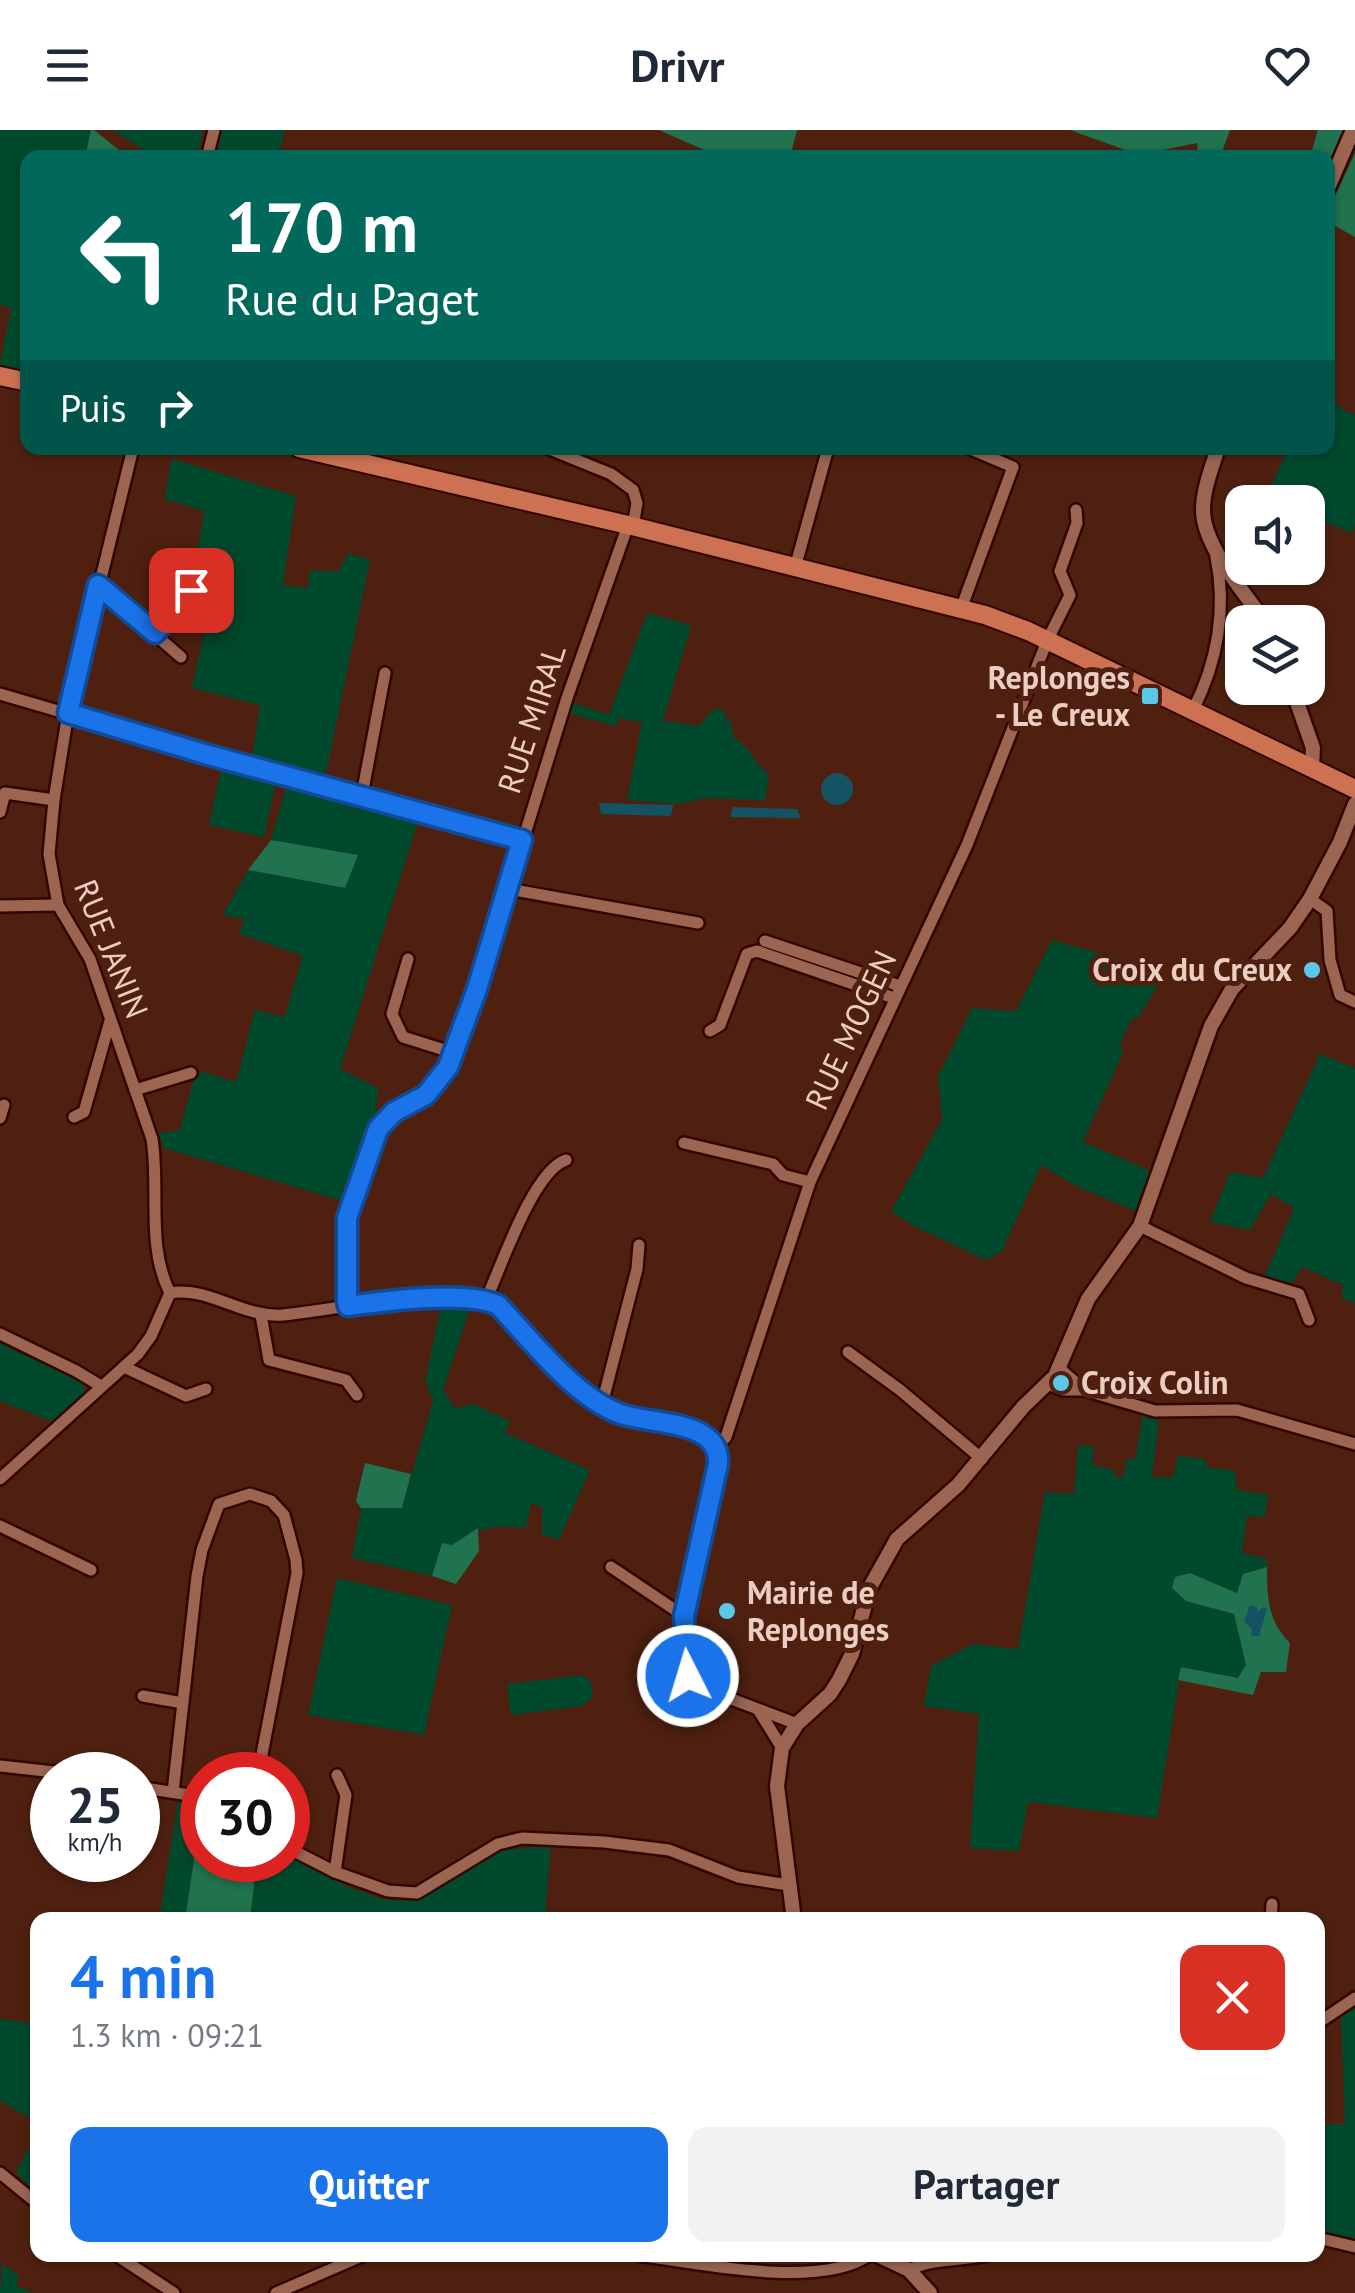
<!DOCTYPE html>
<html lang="fr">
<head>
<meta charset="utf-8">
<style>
	:root { --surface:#fff; --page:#f2f2f3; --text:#1f2937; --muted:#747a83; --accent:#1a73e8 }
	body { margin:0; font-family:"PT Sans",sans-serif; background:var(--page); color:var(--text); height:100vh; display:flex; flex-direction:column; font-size:38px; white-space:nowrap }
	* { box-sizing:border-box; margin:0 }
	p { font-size:32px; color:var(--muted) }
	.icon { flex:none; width:55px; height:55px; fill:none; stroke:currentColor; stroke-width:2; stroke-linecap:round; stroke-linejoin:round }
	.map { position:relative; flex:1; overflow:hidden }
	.panel { position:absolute; left:30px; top:1782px; width:1295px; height:350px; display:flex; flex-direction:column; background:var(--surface); border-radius:20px; box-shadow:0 2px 8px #0004 }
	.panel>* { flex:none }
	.hud { position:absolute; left:20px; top:20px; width:1315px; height:305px; border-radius:20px; box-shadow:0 2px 8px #0004; background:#00695c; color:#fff; overflow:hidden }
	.fabs { position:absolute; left:1225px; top:355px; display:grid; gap:20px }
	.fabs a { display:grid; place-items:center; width:100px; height:100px; border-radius:20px; background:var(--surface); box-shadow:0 2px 8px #0004; font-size:50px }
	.speed { position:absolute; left:30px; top:1622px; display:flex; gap:20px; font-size:50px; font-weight:700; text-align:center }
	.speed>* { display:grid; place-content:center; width:130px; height:130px; border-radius:50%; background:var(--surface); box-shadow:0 2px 8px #0004; line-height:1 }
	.speed small { font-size:25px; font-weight:400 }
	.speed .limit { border:15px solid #d22; background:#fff; color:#111 }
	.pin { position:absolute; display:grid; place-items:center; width:85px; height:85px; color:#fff; margin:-42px; border-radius:20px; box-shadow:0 5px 15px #0006 }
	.me { position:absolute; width:110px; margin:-55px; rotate:355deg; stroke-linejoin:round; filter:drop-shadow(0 0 8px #0008) }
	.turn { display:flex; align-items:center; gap:35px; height:210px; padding:0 40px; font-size:45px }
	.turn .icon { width:130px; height:130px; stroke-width:2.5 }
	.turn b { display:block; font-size:70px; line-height:85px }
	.then { display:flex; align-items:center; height:95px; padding:0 40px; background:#0003; gap:20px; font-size:38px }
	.round { display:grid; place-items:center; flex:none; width:105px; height:105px; border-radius:20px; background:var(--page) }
	.overview { display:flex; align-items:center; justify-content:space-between; height:170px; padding:0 40px }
	h1 { font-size:60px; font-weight:700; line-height:75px; color:var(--accent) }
	.cta { display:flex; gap:20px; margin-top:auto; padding:20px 40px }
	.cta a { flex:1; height:115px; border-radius:20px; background:var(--accent); color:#fff; font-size:40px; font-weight:700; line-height:115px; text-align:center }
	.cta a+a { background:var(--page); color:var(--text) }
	header { display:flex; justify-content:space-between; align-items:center; height:130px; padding:0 40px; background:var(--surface); font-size:45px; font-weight:700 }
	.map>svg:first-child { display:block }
	.green { fill:#00492d }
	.forest { fill:#20734e }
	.water { fill:#155364 }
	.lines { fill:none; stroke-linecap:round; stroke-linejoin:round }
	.minor-casing { stroke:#330600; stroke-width:16 }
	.tertiary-casing { stroke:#330600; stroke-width:19 }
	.primary-casing { stroke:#330600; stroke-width:22 }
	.minor { stroke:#9b6552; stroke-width:11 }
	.tertiary { stroke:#9b6552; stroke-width:14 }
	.primary { stroke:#cc7252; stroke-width:18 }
	.route-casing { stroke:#114b97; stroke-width:25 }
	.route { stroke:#1a73e8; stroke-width:18 }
	.poi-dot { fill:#5bc8e7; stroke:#4f200f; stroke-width:4 }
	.labels { text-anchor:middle; stroke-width:10; stroke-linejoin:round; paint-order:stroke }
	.poi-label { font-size:32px; font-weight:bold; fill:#eccdc3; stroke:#4f200f; text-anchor:end }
	.street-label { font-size:32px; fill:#eccdc3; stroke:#4f200f }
</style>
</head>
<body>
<header><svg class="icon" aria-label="menu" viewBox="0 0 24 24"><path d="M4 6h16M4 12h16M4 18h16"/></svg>Drivr<svg class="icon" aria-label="heart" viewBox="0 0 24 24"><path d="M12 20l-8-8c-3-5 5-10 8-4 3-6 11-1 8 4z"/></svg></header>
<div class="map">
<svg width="1355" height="2163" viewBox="0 0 1355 2163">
	<rect width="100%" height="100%" fill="#4f200f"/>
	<g class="green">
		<path d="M0 0H91L85 27 28 28 27 203 19 239 0 235 11 178 0 175Z"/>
		<path d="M112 0H203L197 27H156Z"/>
		<path d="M221 0H285L278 27H215Z"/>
		<path d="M1328 271 1355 285V394L1352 403 1308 386V372L1265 370 1288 318H1328Z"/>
		<path d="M172 329 296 366 283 455 308 458 309 441H339L348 423 370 430 325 648 252 628 260 575 192 558 217 441 195 437 204 381 164 369Z"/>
		<path d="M647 483 691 495 663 591 699 596 712 580 720 578 731 594 734 608C753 619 752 632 769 644L765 670 703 668 679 674 627 670 642 592 619 588 616 596 568 583 573 573 609 585Z"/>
		<path d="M221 640 276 652 264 707 209 695Z"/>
		<path d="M288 652 419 688 340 939 378 958 376 983 346 1072 164 1018 158 1003 180 1000 196 940 236 952 255 880 284 887 303 826 239 804 244 790 223 784 248 740 345 758 357 726 271 710Z"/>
		<path d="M1052 810 1162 841 1157 857 1137 889 1132 888 1119 917 1124 920 1083 1012 1151 1041 1136 1081 1078 1057 1041 1035 1002 1121 986 1130 914 1096 891 1081 942 990 938 947 972 878 1016 881Z"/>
		<path d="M1320 924 1355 938V1174L1342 1168 1343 1155 1302 1137 1292 1153 1265 1146 1294 1078 1271 1064 1250 1100 1210 1092 1230 1042 1263 1048Z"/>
		<path d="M462 1175 471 1176 443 1259 455 1278 473 1274 510 1291 505 1303 590 1340 559 1410 542 1404V1377L531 1374 526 1398C495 1394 478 1398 452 1416L442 1414 432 1446 352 1428 361 1378H402L433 1271 425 1251 441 1176Z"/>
		<path d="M0 1208 78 1247 86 1263 56 1293 0 1271Z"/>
		<path d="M1143 1285 1159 1289 1152 1347H1173L1178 1326 1206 1329V1337L1235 1341 1237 1360 1268 1365 1265 1387 1247 1386 1242 1423 1267 1429V1437L1243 1444 1237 1463 1190 1443 1186 1471 1234 1484 1246 1535 1239 1548 1181 1537 1157 1688 1028 1672 1019 1721 970 1718 979 1584 924 1576 931 1536 973 1514 1018 1519 1045 1362 1074 1364 1078 1315 1094 1317 1092 1335 1114 1340 1115 1347H1123L1127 1328 1135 1329Z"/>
		<path d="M337 1448 452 1475 424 1605 308 1585Z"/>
		<path d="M583 1545C592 1551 593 1557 592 1568L582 1576 511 1585 507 1554Z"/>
		<path d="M178 1670 202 1675 185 1790H159Z"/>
		<path d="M551 1716 545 1790H250L257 1730H288V1726L346 1756 385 1770 427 1766 496 1720Z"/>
		<path d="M1355 1876V2112L1318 2101V1995L1345 1993 1341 1885Z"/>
		<path d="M0 1889 37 1894V1992L0 1971Z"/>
		<path d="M37 2005 38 2066H37L16 2041Z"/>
		<path d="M2 2134 19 2145 16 2155 32 2163H0Z"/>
	</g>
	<g class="forest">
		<path d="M91 0H94L128 27H85Z"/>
		<path d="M659 0H797L790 27H720Z"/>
		<path d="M1070 0H1230L1220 27 1198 28 1197 13 1139 25Z"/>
		<path d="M1318 0H1343L1328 34V28L1310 27Z"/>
		<path d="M1355 23V107L1328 92V81Z"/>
		<path d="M271 710 358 725 345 758 248 740Z"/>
		<path d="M365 1333 411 1344 402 1378H361L356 1371Z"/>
		<path d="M478 1398 479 1421 456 1454 432 1446 442 1413 452 1415Z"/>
		<path d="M1267 1437C1267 1468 1268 1491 1290 1513L1286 1542H1261L1253 1565 1178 1550 1181 1537 1238 1548 1246 1535 1234 1484 1186 1471 1172 1458 1175 1447 1190 1443 1237 1463 1243 1444Z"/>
		<path d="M202 1675V1730H257L250 1790H185Z"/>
	</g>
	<g class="water">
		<circle cx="837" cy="659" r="16"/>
		<path d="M599 673 673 675 671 686 601 684Z"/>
		<path d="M733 677 797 679 801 688 730 687Z"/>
		<path d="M1250 1475 1257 1477V1482L1264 1477 1267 1479 1259 1506H1251L1252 1499 1244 1492Z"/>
		<path d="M650 1544 676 1545 674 1574 650 1577Z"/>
	</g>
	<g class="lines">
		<g class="minor-casing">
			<g id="minor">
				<path d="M207 28 214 0"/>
				<path d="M547 318 611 344 633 360 637 373 633 396"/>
				<path d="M795 438 828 318"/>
				<path d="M98 455 181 527"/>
				<path d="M961 479 1013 337 968 318"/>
				<path d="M155 503 191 460"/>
				<path d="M0 564 205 624 522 710"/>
				<path d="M1193 580C1217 533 1227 480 1216 427"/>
				<path d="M362 665 385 543"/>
				<path d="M0 682 5 663 54 670"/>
				<path d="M508 759 698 793"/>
				<path d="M1310 769 1327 781 1330 830 1340 865 1355 872"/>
				<path d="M0 776 58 775"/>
				<path d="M765 811 900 856"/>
				<path d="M408 829 392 884 403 907 454 923"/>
				<path d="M710 901 720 895 747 824 757 821 894 868"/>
				<path d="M135 960 191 943"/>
				<path d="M74 987 84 982 110 891"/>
				<path d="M0 988 4 975"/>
				<path d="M684 1013 773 1034 783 1045 810 1052"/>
				<path d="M1140 1096 1246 1148 1299 1164 1309 1190"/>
				<path d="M170 1163C208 1156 243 1188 283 1185 335 1180 453 1154 498 1175 531 1210 573 1265 618 1283 648 1295 722 1288 718 1334 705 1387 666 1506 692 1554L797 1594"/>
				<path d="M486 1170C501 1137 533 1041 566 1030"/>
				<path d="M348 1176 345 1129 347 1088 357 1058 378 999 394 982 426 965 440 952 454 923 477 859 567 568 628 395"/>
				<path d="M261 1185 269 1230 346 1250 357 1265"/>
				<path d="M0 1204 76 1241 101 1256"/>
				<path d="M848 1222 900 1260 982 1329"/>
				<path d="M124 1237 186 1266 206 1259"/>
				<path d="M1059 1238 1084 1260"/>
				<path d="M1048 1254 1063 1260H1084L1155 1281 1237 1280 1355 1314"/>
				<path d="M602 1274 637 1139 639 1115"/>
				<path d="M717 1316 726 1307 810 1052 967 715 1047 511 1070 465 1060 441 1077 393 1076 380"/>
				<path d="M0 1349 138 1224 151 1206 170 1163C146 1116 160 1059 152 1009L90 829 58 775 49 724 54 670 68 583 133 318"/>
				<path d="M0 1396 91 1440"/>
				<path d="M611 1437 684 1486"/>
				<path d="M143 1566 183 1573"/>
				<path d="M759 1581 782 1618"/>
				<path d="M0 1636 81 1645"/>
				<path d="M138 1657 202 1667"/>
				<path d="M173 1662 197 1446 202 1420 219 1374 250 1364 271 1371 284 1385 296 1430 297 1443 258 1645"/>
				<path d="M288 1718 335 1742 388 1761 417 1763 498 1714 522 1708 604 1712 669 1720 738 1747 788 1755"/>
				<path d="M335 1742 346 1665 337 1645"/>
				<path d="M1271 1790 1272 1774"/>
				<path d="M1318 1893 1355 1868"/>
				<path d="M0 2043 38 2074"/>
				<path d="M1318 2108 1355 2117"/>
				<path d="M116 2125 174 2163"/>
				<path d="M638 2125C696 2133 820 2160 869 2125"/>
				<path d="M909 2140C933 2128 962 2131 988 2125"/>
				<path d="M276 2163 364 2125"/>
			</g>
		</g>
		<g class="tertiary-casing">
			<g id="tertiary">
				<path d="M1328 58 1353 0"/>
				<path d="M1218 318C1212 337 1203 359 1203 380 1203 416 1245 463 1265 492"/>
				<path d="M1292 558 1313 618 1312 637"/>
				<path d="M794 1790 777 1656 782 1618 797 1594 830 1564 839 1550 852 1524 869 1459 897 1409 958 1355 1023 1277 1055 1246 1088 1169 1140 1096 1211 896 1232 859 1290 798 1310 769 1340 712 1355 674"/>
				<path d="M877 2125 909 2140 930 2163"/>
			</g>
		</g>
		<g class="primary-casing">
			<g id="primary">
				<path d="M0 246 28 252"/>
				<path d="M299 318 628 395 985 485 1028 501 1355 659"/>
			</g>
		</g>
		<use href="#minor" class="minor"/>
		<use href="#tertiary" class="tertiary"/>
		<use href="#primary" class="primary"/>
	</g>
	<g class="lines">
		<g class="route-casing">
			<path id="route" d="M191 460 155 503 98 455 68 583 205 624 522 710 477 859 448 937 426 965 394 982 378 999 347 1088V1171L348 1176C385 1171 466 1160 498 1175 531 1210 573 1265 618 1283 648 1295 721 1288 718 1334L684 1486 688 1546"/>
		</g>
		<use href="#route" class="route"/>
	</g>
	<g class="poi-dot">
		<rect x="1140" y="556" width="20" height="20" rx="5"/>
		<circle cx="1312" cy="840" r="10"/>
		<circle cx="1061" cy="1253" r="10"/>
		<circle cx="727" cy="1481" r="10"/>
	</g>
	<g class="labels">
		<g class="poi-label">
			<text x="1130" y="559">Replonges<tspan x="1130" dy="37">- Le Creux</tspan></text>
			<text x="1292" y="851">Croix du Creux</text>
			<text x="1081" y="1264" text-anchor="start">Croix Colin</text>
			<text x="747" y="1474" text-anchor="start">Mairie de<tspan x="747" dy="37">Replonges</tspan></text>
		</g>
		<g class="street-label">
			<text transform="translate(532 589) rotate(-72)" y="11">RUE MIRAL</text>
			<text transform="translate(111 819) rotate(68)" y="11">RUE JANIN</text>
			<text transform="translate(851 900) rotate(-65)" y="11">RUE MOGEN</text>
		</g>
	</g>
</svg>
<div class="fabs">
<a><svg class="icon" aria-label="sound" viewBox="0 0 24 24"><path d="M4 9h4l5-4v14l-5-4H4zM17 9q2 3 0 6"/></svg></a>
<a><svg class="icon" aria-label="layers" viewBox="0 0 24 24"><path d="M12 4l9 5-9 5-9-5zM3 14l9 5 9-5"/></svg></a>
</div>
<div class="speed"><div>25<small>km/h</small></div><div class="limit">30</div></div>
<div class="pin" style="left:191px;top:460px;background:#d93025"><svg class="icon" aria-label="arrive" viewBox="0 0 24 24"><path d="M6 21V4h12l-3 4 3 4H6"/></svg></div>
<svg class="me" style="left:688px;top:1546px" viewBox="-20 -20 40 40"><circle r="17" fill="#1a73e8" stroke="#fff" stroke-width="3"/><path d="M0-11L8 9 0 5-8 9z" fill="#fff"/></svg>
<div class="hud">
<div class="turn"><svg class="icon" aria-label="left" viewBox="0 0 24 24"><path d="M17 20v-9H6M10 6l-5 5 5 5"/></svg><div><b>170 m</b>Rue du Paget</div></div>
<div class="then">Puis<svg class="icon" aria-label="right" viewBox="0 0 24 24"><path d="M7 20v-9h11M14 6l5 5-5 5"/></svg></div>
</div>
<section class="panel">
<div class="overview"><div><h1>4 min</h1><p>1.3 km · 09:21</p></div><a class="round" style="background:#d93025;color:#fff"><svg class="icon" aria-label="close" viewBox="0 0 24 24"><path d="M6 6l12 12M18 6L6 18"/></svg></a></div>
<div class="cta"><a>Quitter</a><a>Partager</a></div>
</section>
</div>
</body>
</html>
